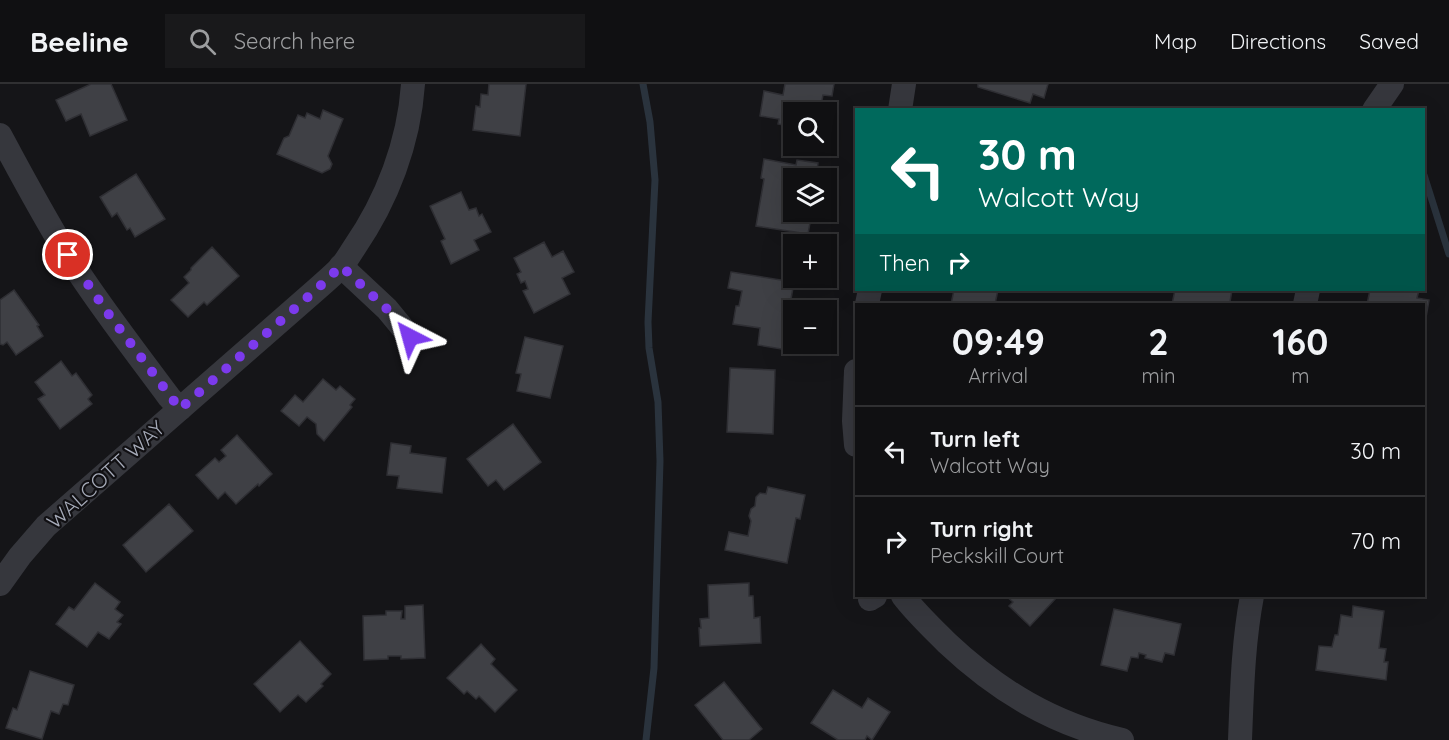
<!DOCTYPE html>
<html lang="en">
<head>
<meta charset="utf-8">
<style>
	:root { --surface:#101012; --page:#19191b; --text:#f1f3f6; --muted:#9c9d9f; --line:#303032 }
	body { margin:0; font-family:Quicksand,sans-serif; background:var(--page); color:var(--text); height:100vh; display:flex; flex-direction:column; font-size:22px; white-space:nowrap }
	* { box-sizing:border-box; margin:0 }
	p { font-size:20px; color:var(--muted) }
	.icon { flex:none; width:33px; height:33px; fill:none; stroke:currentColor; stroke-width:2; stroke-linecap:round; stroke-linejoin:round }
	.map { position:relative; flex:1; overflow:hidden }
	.sheet { position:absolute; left:855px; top:219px; width:570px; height:294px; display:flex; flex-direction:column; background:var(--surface); border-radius:0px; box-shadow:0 6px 24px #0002,0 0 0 2px var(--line) }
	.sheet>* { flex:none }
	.banner { position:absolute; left:855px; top:24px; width:570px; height:183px; border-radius:0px; box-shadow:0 6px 24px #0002,0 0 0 2px var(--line); background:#00695c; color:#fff; overflow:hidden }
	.controls { position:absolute; left:783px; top:18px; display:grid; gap:12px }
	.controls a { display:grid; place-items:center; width:54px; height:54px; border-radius:0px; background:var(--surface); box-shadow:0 6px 24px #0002,0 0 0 2px var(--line); font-size:30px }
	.pin { position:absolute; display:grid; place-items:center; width:51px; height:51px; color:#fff; margin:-26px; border:3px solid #fff; border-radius:50%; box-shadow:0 2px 6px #0007 }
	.me { position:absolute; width:66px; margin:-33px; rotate:321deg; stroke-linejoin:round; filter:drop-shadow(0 0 4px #0008) }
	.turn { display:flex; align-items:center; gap:21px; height:126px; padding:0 24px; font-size:27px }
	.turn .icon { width:78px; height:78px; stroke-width:2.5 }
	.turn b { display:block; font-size:42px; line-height:51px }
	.then { display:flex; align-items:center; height:57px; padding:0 24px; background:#0003; gap:12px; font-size:22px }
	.eta { display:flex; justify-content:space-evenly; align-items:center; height:102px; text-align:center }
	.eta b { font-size:36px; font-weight:700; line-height:42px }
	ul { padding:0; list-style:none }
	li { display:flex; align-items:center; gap:18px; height:90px; padding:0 24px; border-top:2px solid var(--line) }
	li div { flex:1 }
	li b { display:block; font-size:22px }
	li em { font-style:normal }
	header { display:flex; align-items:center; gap:36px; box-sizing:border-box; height:84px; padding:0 30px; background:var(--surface); border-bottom:2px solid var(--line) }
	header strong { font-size:28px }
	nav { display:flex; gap:33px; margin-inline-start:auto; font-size:21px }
	.search { width:420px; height:54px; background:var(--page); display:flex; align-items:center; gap:15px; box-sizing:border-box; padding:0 21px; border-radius:0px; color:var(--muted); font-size:22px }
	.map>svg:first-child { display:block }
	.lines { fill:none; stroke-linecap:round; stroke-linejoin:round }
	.stream { stroke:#2a333d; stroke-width:7 }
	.building { fill:#3f4045; stroke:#2f2f34; stroke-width:1.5 }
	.minor { stroke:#36373d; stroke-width:24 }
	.route { stroke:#7c3aed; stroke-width:10; stroke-dasharray:0 18 }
	.labels { text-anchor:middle; stroke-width:4.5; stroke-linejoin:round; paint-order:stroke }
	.street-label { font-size:21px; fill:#a6abb9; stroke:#111013 }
</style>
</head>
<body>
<header>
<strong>Beeline</strong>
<div class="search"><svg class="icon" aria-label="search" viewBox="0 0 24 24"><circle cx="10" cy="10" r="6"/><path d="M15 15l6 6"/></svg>Search here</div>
<nav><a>Map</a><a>Directions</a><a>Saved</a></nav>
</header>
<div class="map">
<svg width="1449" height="656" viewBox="0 0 1449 656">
	<rect width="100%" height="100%" fill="#151518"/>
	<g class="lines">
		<g class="stream">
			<path d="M643 0 650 38 655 96 648 238 649 264 658 318 660 377 654 584 646 656"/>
			<path d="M1424 91 1449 170"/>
		</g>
	</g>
	<g class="building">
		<path d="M91 0H111L127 36 90 52 81 30 66 37 56 16Z"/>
		<path d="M489 0H526L520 52 473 46 476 22 480 23 481 10 488 11Z"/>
		<path d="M785 0H834L832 12 823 11 821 21 824 22 823 28H794V43L778 40 779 35 760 32 764 7 783 11Z"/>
		<path d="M978 0H1048L1044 14 1033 10 1030 19 978 3Z"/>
		<path d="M323 26 343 35 328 72 332 80 330 85 322 89 277 70 284 54 289 52 298 31 305 34 307 29 320 35Z"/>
		<path d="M764 75 796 81 797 76 818 79 816 94H794V128H812L808 150 756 142 764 95 761 94Z"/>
		<path d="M136 90 165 135 135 153 130 144 127 146 117 129 112 133 100 113Z"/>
		<path d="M461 108 469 126 476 124 479 132 482 130 491 148 474 156 479 166 451 180 441 157 445 155 430 122Z"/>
		<path d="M544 158 552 173 563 167 574 188 562 194 570 210 534 229 523 207 528 205 525 197 521 199 517 190 521 188 514 174Z"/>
		<path d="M212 163 239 192 207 221 204 218 188 233 171 216 189 199 184 193 191 186V184Z"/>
		<path d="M731 188 794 198 787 238 792 239 787 266 758 261 760 244 733 240 736 222H739L742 207 728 204Z"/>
		<path d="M14 206 39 241 37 242 43 252 16 271 7 258 3 261 0 260V216Z"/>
		<path d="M954 206H998L995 220H951Z"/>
		<path d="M1175 206H1232L1230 218 1234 219V220H1172Z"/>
		<path d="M1370 206H1419L1417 214 1429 216 1424 245V220H1367Z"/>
		<path d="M525 253 563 262 550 314 517 307 521 290 516 289Z"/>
		<path d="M61 277 72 292 76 289 92 311 88 315 92 320 60 345 38 315 45 311 35 298Z"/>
		<path d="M730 284 775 286 773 350 727 348Z"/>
		<path d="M323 295 336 306 340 302 355 315 350 321 352 323 324 357 317 350 316 340 307 333 299 342 281 327 295 311 303 318Z"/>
		<path d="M513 340 541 378 504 406 496 396 488 402 467 375Z"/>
		<path d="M237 351 272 390 259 402 258 400 236 420 225 408 218 415 196 391 215 374 219 378 226 372 221 366Z"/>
		<path d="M391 359 411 362 410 369 446 374 442 409 397 404 399 392 387 391Z"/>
		<path d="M768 403 805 411 800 435 796 434 787 479 725 466 729 448 748 452 751 437 749 432 751 425 755 422 756 413 760 409 766 410Z"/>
		<path d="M169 420 193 447 146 488 123 461Z"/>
		<path d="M95 499 120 518 115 525 123 531 117 538 121 540 109 555 98 548 87 563 56 540 69 523 74 526Z"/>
		<path d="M749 499V512H753L754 534 760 533 761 559 700 562 699 544H701L700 535 709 534 708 501Z"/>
		<path d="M1006 512H1058L1030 542 1009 522 1013 518Z"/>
		<path d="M423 521 425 574 401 575V572H388V575L364 576 363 532 386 531V527H402L401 535H405V522Z"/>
		<path d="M1353 522 1384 527 1379 564 1386 565 1384 578H1388L1386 596 1316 586 1319 562 1332 563 1335 551H1338L1341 531 1352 533Z"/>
		<path d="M1114 525 1181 540 1174 571 1165 569 1162 578 1145 574 1146 571 1139 569 1138 574 1131 573 1127 587 1101 581Z"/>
		<path d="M300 557 331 590 321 600 323 602 306 618 298 611 280 628 254 600Z"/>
		<path d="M481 560 495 575 491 580 517 606 495 628 479 612 476 615 467 607 464 610 447 594Z"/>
		<path d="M30 587 74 601 68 621 63 620 59 630 51 627 42 655 6 644 13 624 17 626Z"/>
		<path d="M724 598 762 645 749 656H723L695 621Z"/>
		<path d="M833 606 862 624 868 614 890 628 872 656 867 652 865 656H838L811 639Z"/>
	</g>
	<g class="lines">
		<g class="minor">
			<path d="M900 26 904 0"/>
			<path d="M1374 26 1392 0"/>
			<path d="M0 51C25 97 49 143 77 186 106 230 138 271 169 313L180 325"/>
			<path d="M341 182 387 225 410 253"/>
			<path d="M867 220 870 206"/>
			<path d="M1305 220 1308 206"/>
			<path d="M856 287 854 337 856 361"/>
			<path d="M0 500 20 472 46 442 317 205C325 198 333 191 341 183 346 177 350 170 354 164 387 116 409 59 413 0"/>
			<path d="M903 512C916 529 931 543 947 559 998 607 1053 640 1122 656"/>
			<path d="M870 515 875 512"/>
			<path d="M1240 656C1242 607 1243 559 1252 512"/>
		</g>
	</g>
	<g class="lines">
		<path class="route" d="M68 171 107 228 180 325 317 205 341 182 387 225 410 253"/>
	</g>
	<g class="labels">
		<g class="street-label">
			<text transform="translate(106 391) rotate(-42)" y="7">WALCOTT WAY</text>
		</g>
	</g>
</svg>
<div class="controls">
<a><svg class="icon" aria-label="search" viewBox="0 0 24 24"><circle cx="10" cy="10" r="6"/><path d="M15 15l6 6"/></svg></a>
<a><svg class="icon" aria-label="layers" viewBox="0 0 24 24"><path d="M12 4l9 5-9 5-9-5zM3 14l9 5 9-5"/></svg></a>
<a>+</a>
<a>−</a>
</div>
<div class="pin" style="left:68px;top:171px;background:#d93025"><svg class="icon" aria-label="arrive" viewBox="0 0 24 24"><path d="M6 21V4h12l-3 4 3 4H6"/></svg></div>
<svg class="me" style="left:410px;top:253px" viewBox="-20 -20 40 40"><path d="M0-17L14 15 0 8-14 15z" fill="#7c3aed" stroke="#fff" stroke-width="4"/></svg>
<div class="banner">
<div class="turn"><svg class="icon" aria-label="left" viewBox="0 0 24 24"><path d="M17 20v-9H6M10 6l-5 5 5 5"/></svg><div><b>30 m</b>Walcott Way</div></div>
<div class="then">Then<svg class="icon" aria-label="right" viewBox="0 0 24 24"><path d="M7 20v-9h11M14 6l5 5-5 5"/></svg></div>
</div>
<section class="sheet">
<div class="eta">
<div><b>09:49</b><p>Arrival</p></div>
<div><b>2</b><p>min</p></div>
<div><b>160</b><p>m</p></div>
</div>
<ul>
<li><svg class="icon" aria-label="left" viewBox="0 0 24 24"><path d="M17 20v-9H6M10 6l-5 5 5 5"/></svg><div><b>Turn left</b><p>Walcott Way</p></div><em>30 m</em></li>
<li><svg class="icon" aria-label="right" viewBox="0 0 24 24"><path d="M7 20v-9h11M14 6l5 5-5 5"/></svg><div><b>Turn right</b><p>Peckskill Court</p></div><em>70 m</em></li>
</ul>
</section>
</div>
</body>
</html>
